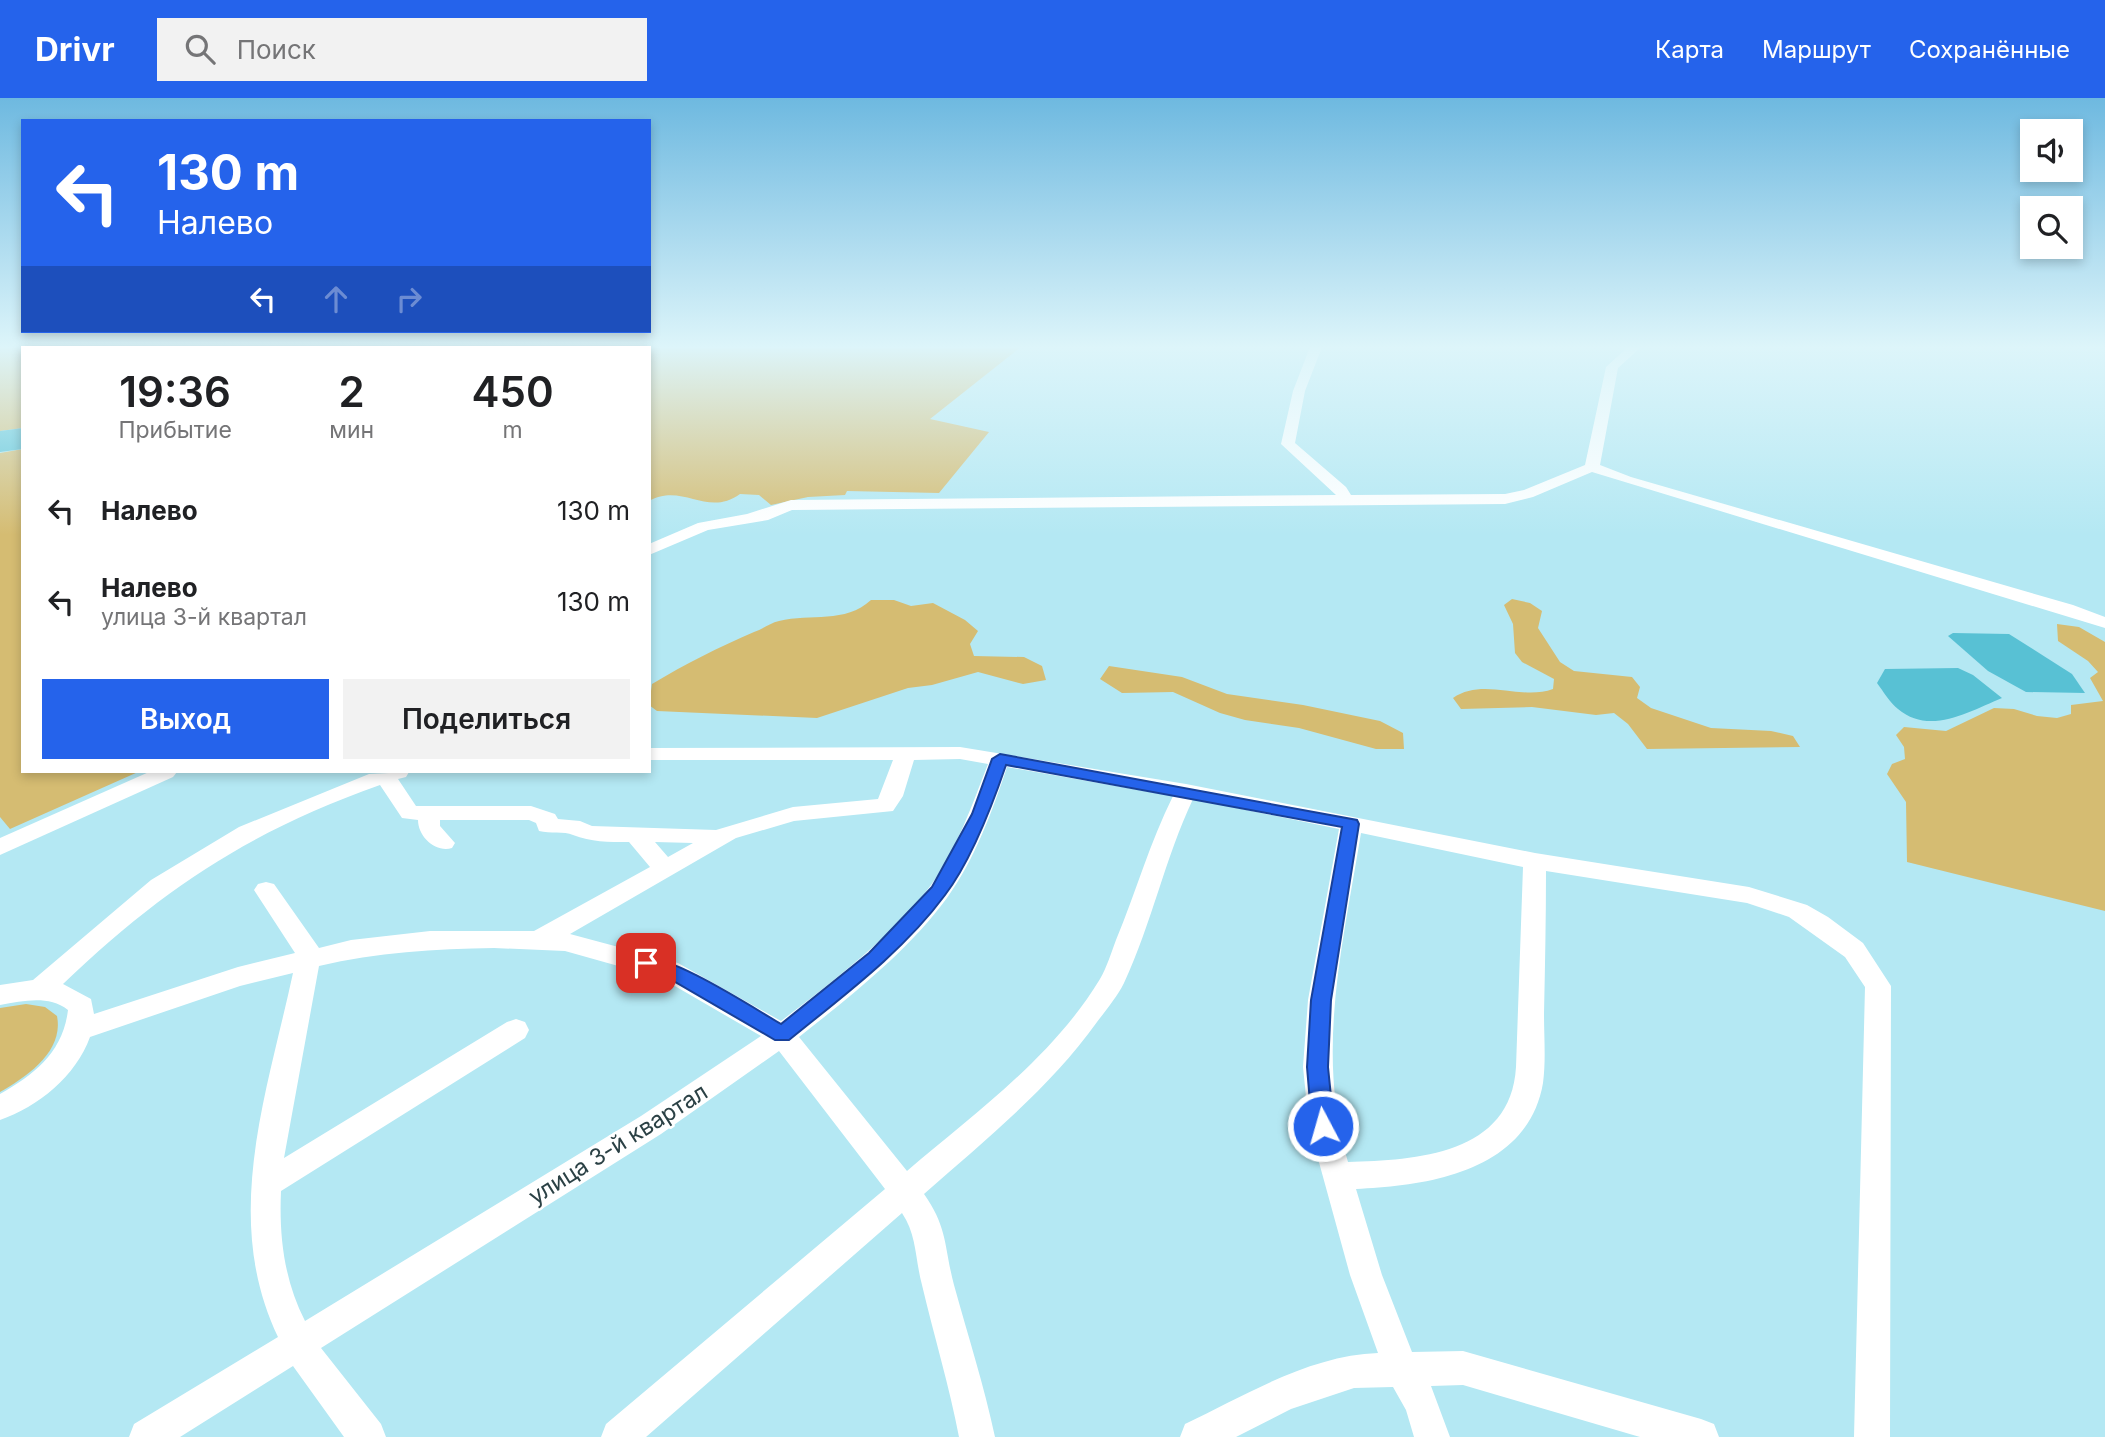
<!DOCTYPE html>
<html lang="ru">
<head>
<meta charset="utf-8">
<style>
	:root { --surface:#fff; --page:#f2f2f2; --text:#202124; --muted:#757577; --accent:#2563eb }
	body { margin:0; font-family:Inter,sans-serif; background:var(--page); color:var(--text); height:100vh; display:flex; flex-direction:column; font-size:26px; white-space:nowrap }
	* { box-sizing:border-box; margin:0 }
	p { font-size:23px; color:var(--muted) }
	.icon { flex:none; width:38px; height:38px; fill:none; stroke:currentColor; stroke-width:2; stroke-linecap:round; stroke-linejoin:round }
	.map { position:relative; flex:1; overflow:hidden }
	.details { position:absolute; left:21px; top:248px; width:630px; height:427px; display:flex; flex-direction:column; background:var(--surface); border-radius:0px; box-shadow:0 4px 10px #0003 }
	.details>* { flex:none }
	.hud { position:absolute; left:21px; top:21px; width:630px; height:214px; border-radius:0px; box-shadow:0 4px 10px #0003; background:#2563eb; color:#fff; overflow:hidden }
	.fabs { position:absolute; left:2020px; top:21px; display:grid; gap:14px }
	.fabs a { display:grid; place-items:center; width:63px; height:63px; border-radius:0px; background:var(--surface); box-shadow:0 4px 10px #0003; font-size:35px }
	.pin { position:absolute; display:grid; place-items:center; width:60px; height:60px; color:#fff; margin:-30px; border-radius:14px; box-shadow:0 4px 10px #0006 }
	.me { position:absolute; width:77px; margin:-38px; rotate:354deg; stroke-linejoin:round; filter:drop-shadow(0 0 5px #0008) }
	.turn { display:flex; align-items:center; gap:24px; height:147px; padding:0 21px; font-size:32px }
	.turn .icon { width:91px; height:91px; stroke-width:2.5 }
	.turn b { display:block; font-size:49px; line-height:60px }
	.lanes { display:flex; align-items:center; height:66px; padding:0 21px; background:#0003; justify-content:center; gap:35px; direction:ltr }
	.lanes .off { opacity:.35 }
	.eta { display:flex; justify-content:space-evenly; align-items:center; height:119px; text-align:center }
	.eta b { font-size:42px; font-weight:600; line-height:49px }
	.action { display:flex; gap:14px; margin-top:auto; padding:14px 21px }
	.action a { flex:1; height:80px; border-radius:0px; background:var(--accent); color:#fff; font-size:28px; font-weight:600; line-height:80px; text-align:center }
	.action a+a { background:var(--page); color:var(--text) }
	ul { padding:0; list-style:none }
	li { display:flex; align-items:center; gap:21px; height:91px; padding:0 21px }
	li div { flex:1 }
	li b { display:block; font-size:26px }
	li em { font-style:normal }
	header { display:flex; align-items:center; gap:42px; box-sizing:border-box; height:98px; padding:0 35px; background:var(--accent); color:#fff }
	header strong { font-size:33px }
	nav { display:flex; gap:38px; margin-inline-start:auto; font-size:24px }
	.search { width:490px; height:63px; background:var(--page); display:flex; align-items:center; gap:18px; box-sizing:border-box; padding:0 24px; border-radius:0px; color:var(--muted); font-size:26px }
	.map>svg:first-child { display:block }
	.green { fill:#d5bc72 }
	.water { fill:#58c1d4 }
	.lines { fill:none; stroke-linecap:round; stroke-linejoin:round }
	.minor { fill:#fff; fill-rule:evenodd }
	.route { fill:#2563eb; stroke:#184099; stroke-width:2 }
	.labels { text-anchor:middle; stroke-width:5; stroke-linejoin:round; paint-order:stroke }
	.near-street-label { font-size:23px; fill:#2b4145; stroke:#fff }
</style>
</head>
<body>
<header>
<strong>Drivr</strong>
<div class="search"><svg class="icon" aria-label="search" viewBox="0 0 24 24"><circle cx="10" cy="10" r="6"/><path d="M15 15l6 6"/></svg>Поиск</div>
<nav><a>Карта</a><a>Маршрут</a><a>Сохранённые</a></nav>
</header>
<div class="map">
<svg width="2105" height="1339" viewBox="0 0 2105 1339">
	<rect width="100%" height="100%" fill="#b4e8f3"/>
	<g class="green">
		<path d="M0 249H384L23 250V330L0 333Z"/>
		<path d="M1021 249 930 321 989 334 939 395 847 393 845 397 808 399 771 407 759 397 740 396C707 420 683 384 649 403V250H500Z"/>
		<path d="M23 351V674H138L10 731 0 719V355Z"/>
		<path d="M1512 501 1530 505 1542 513 1538 530 1560 564 1574 573 1632 579 1640 589 1637 600 1651 610 1711 630 1771 633 1793 638 1800 649 1647 651 1628 626 1614 615 1596 617 1532 609 1461 611 1453 600C1483 579 1521 603 1553 591L1554 581 1522 564 1515 555 1513 526 1504 507Z"/>
		<path d="M871 502H894L911 508 933 505 965 522 978 533 970 546 974 558 1024 559 1042 568 1046 582 1023 586 978 574 932 587 908 590 817 620 657 613 649 607 652 586C685 566 719 549 754 534 763 531 770 525 779 523 811 515 845 526 871 502Z"/>
		<path d="M2057 526 2079 529 2105 544V813L1907 764 1906 704 1887 676 1892 666 1905 661 1904 649 1896 637 1904 629 1946 633 1994 610 2014 611 2037 618 2057 620 2071 616V607L2103 603 2090 580 2098 574 2088 563 2058 543Z"/>
		<path d="M1109 568 1182 579 1227 596 1303 607 1380 623 1403 635 1404 651H1376L1299 630 1245 622 1220 615 1173 594 1122 595 1100 581Z"/>
		<path d="M26 906 45 909 57 918C64 953 28 978 0 994V910Z"/>
	</g>
	<g class="water">
		<path d="M23 330V351L0 354V333Z"/>
		<path d="M1953 535 2009 536 2072 576 2085 595 2026 594 1988 573 1948 538Z"/>
		<path d="M1958 570 1973 577 2002 600C1970 613 1930 638 1898 611 1890 605 1883 593 1877 585L1885 571Z"/>
	</g>
	<g class="lines">
		<g class="minor">
			<path d="M1310 249H1322L1305 293 1295 345 1346 389 1351 397 1505 396 1524 392 1585 367 1606 269 1628 249H1641L1618 270 1600 367 1631 379 2073 507 2105 519V530L1592 374 1533 399 1505 406 792 412 768 422 708 432 649 457V446L698 425 747 416 791 402 1336 397 1281 346 1293 293Z"/>
			<path d="M960 649 1186 686 1535 755 1749 789 1807 807 1828 819 1863 845 1891 888 1890 1339H1854L1865 889 1845 859 1789 819 1747 805 1546 773C1546 821 1545 868 1544 916 1544 939 1546 963 1543 985 1528 1073 1429 1088 1356 1091L1382 1177 1412 1254 1463 1253 1701 1321 1714 1326 1719 1339H1640L1463 1287 1431 1288 1450 1339H1414L1406 1312 1393 1289 1354 1290 1291 1311 1236 1339H1180L1185 1326C1245 1297 1311 1257 1378 1255L1350 1177 1309 1028 1303 969 1308 902 1339 731 1193 701C1165 760 1152 825 1124 885 1117 899 1106 912 1097 924 1049 991 985 1042 924 1096 948 1130 944 1149 954 1187 968 1238 984 1287 995 1339H959C949 1287 934 1238 922 1187 915 1161 917 1137 902 1115L646 1339H601L606 1326 885 1091 779 953 661 1036 321 1250 381 1326 386 1339H344L293 1268 180 1339H129L134 1326 278 1239C221 1120 267 996 293 875L240 888 90 939C76 978 38 1009 0 1022V996C35 976 63 954 68 912 48 897 24 903 0 907V887L33 882 151 782 239 729 369 676 409 674 406 679 398 681 416 708H531L555 716 558 721 580 723 592 728 716 732 793 709 878 701 893 662H649V650ZM960 661 988 666C972 707 957 751 931 787 895 836 830 886 781 923L678 865 570 836 736 740 794 723 893 713 903 698 914 662ZM1007 669 1173 698C1150 744 1136 794 1116 842 1111 855 1107 869 1100 881 1053 959 975 1015 907 1073L799 939C851 898 908 853 947 800 975 761 992 714 1007 669ZM380 687 402 720 418 722C418 739 436 755 452 750L455 745 440 728V722H529L536 725 539 733C550 736 564 733 573 737 591 744 608 744 629 744L650 769 534 833H430L351 842 319 850 274 786 266 784 258 786 254 792 295 855 238 869 94 916 91 901 63 886C162 791 250 733 380 687ZM1361 735 1523 769 1516 969C1511 1057 1416 1062 1348 1064 1315 954 1343 846 1361 735ZM655 744 693 745 668 759ZM494 850 565 853 661 880 761 938 641 1018 305 1223C284 1182 279 1138 281 1093L525 940 529 932 525 924 516 921 507 924 284 1060 319 868C377 854 435 851 494 850Z"/>
			<path d="M149 674H177L173 679 0 757V740Z"/>
		</g>
	</g>
	<linearGradient id="sky" x2="0" y2="1"><stop stop-color="#6eb9e0"/><stop offset="0.57" stop-color="#ddf5fa"/><stop offset="1" stop-color="#ddf5fa" stop-opacity="0"/></linearGradient>
	<rect width="2105" height="437" fill="url(#sky)"/>
	<path class="route" d="M1000 656 1357 722 1359 726 1331 902 1328 969 1334 1028 1331 1035 1323 1038 1316 1035 1312 1028 1307 969 1311 902 1342 729 1006 667C992 708 971 763 945 797 903 854 843 898 789 942H775L663 877 639 870 637 865 639 860C665 852 755 911 781 926L869 855 932 789 972 716 992 661Z"/>
	<g class="labels">
		<g class="near-street-label">
			<text transform="translate(618 1046) rotate(-32)" y="8">улица 3-й квартал</text>
		</g>
	</g>
</svg>
<div class="fabs">
<a><svg class="icon" aria-label="sound" viewBox="0 0 24 24"><path d="M4 9h4l5-4v14l-5-4H4zM17 9q2 3 0 6"/></svg></a>
<a><svg class="icon" aria-label="search" viewBox="0 0 24 24"><circle cx="10" cy="10" r="6"/><path d="M15 15l6 6"/></svg></a>
</div>
<div class="pin" style="left:646px;top:865px;background:#d93025"><svg class="icon" aria-label="arrive" viewBox="0 0 24 24"><path d="M6 21V4h12l-3 4 3 4H6"/></svg></div>
<svg class="me" style="left:1323px;top:1028px" viewBox="-20 -20 40 40"><circle r="17" fill="#2563eb" stroke="#fff" stroke-width="3"/><path d="M0-11L8 9 0 5-8 9z" fill="#fff"/></svg>
<div class="hud">
<div class="turn"><svg class="icon" aria-label="left" viewBox="0 0 24 24"><path d="M17 20v-9H6M10 6l-5 5 5 5"/></svg><div><b>130 m</b>Налево</div></div>
<div class="lanes"><svg class="icon" aria-label="left" viewBox="0 0 24 24"><path d="M17 20v-9H6M10 6l-5 5 5 5"/></svg><svg class="icon off" aria-label="ahead" viewBox="0 0 24 24"><path d="M12 20V5M6 11l6-6 6 6"/></svg><svg class="icon off" aria-label="right" viewBox="0 0 24 24"><path d="M7 20v-9h11M14 6l5 5-5 5"/></svg></div>
</div>
<section class="details">
<div class="eta">
<div><b>19:36</b><p>Прибытие</p></div>
<div><b>2</b><p>мин</p></div>
<div><b>450</b><p>m</p></div>
</div>
<ul>
<li><svg class="icon" aria-label="left" viewBox="0 0 24 24"><path d="M17 20v-9H6M10 6l-5 5 5 5"/></svg><div><b>Налево</b></div><em>130 m</em></li>
<li><svg class="icon" aria-label="left" viewBox="0 0 24 24"><path d="M17 20v-9H6M10 6l-5 5 5 5"/></svg><div><b>Налево</b><p>улица 3-й квартал</p></div><em>130 m</em></li>
</ul>
<div class="action"><a>Выход</a><a>Поделиться</a></div>
</section>
</div>
</body>
</html>
